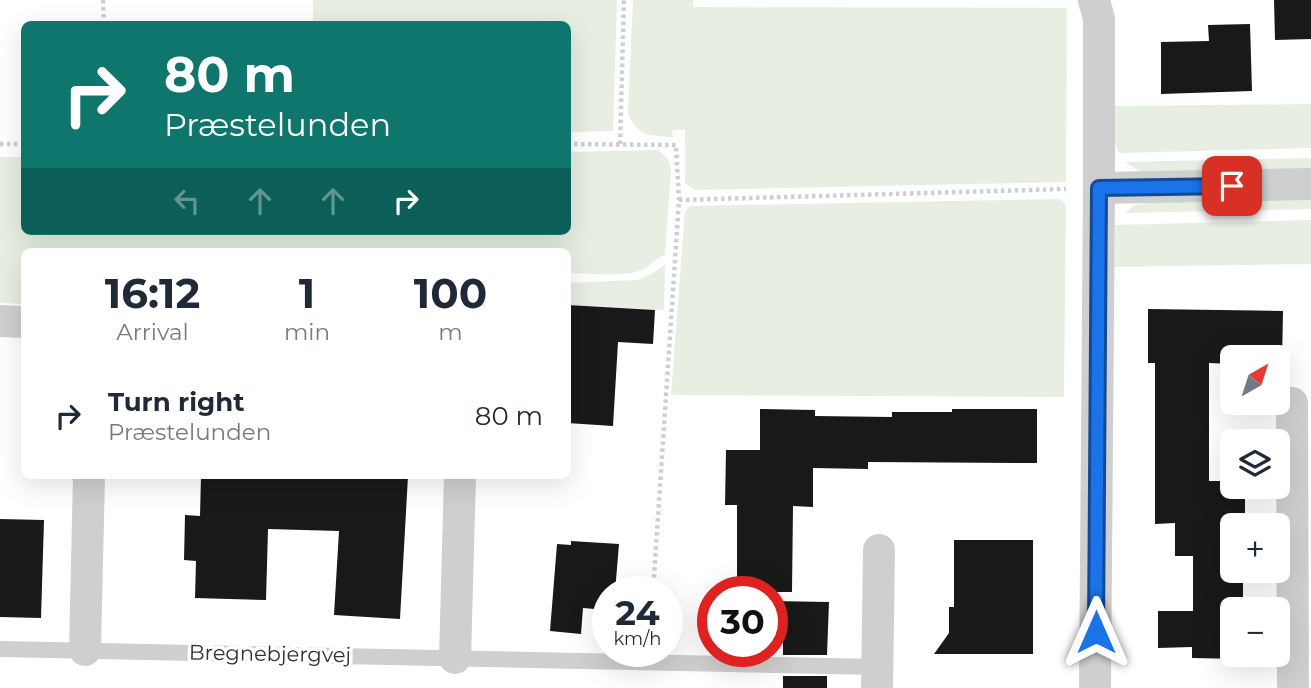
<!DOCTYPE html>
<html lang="en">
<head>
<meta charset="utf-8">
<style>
	:root { --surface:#fff; --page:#f2f2f3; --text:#1f2937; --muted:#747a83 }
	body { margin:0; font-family:Montserrat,sans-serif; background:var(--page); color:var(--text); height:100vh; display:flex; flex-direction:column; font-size:26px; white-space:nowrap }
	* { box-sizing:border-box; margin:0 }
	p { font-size:23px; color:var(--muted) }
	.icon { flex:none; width:38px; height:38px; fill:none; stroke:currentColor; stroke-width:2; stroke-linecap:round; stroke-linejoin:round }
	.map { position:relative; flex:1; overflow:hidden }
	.drawer { position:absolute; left:21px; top:248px; width:550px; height:231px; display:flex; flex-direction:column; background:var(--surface); border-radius:10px; box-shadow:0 7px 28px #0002 }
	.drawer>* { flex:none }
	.top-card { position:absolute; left:21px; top:21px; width:550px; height:214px; border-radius:10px; box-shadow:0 7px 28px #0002; background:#0f766e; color:#fff; overflow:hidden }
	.needle { width:46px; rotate:39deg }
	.controls { position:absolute; left:1220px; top:345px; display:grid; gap:14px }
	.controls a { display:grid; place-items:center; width:70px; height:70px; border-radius:10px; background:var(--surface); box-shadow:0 7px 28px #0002; font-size:35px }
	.speed { position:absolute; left:592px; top:576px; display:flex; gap:14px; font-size:35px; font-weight:700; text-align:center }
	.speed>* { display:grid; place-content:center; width:91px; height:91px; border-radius:50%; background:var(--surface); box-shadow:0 7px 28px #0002; line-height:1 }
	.speed small { font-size:18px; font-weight:400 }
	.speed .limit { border:10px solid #d22; background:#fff; color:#111 }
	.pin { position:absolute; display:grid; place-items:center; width:60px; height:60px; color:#fff; margin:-30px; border-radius:14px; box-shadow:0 4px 10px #0006 }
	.me { position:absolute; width:77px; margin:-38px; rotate:0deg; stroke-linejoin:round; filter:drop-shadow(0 0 5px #0008) }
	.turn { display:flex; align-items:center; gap:24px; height:147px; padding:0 28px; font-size:32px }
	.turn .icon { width:91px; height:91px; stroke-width:2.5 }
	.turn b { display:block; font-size:49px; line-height:60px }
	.lanes { display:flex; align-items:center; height:66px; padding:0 28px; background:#0003; justify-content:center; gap:35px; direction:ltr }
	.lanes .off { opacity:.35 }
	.eta { display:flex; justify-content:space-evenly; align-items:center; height:119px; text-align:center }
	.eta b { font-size:42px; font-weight:700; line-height:49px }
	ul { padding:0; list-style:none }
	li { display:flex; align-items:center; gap:21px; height:98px; padding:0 28px }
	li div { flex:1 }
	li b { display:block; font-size:26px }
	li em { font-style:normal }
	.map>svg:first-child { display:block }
	.green { fill:#e6efe1 }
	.building { fill:#191919 }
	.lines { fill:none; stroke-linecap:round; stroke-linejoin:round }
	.path { stroke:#cfcfcf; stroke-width:4.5; stroke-dasharray:3.5 3.5; stroke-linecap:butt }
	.service { stroke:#cfcfcf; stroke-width:16 }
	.minor { stroke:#cfcfcf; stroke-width:32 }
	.route-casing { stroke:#114b97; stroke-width:18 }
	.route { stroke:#1a73e8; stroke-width:12 }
	.labels { text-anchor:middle; stroke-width:7; stroke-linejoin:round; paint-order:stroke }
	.street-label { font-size:21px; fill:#323232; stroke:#fff }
</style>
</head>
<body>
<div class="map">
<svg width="1311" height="688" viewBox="0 0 1311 688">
	<rect width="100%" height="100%" fill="#fff"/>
	<g class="green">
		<path d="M313 0H617L613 131 567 132V24H313Z"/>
		<path d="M633 0H693V7L1067 8 1066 182 694 190 685 183V130H672L673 137C649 135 639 138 628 113Z"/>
		<path d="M1311 104V148L1119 153 1115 144V106Z"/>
		<path d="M658 150 668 159 671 169 665 255C653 259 650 267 642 270 619 278 590 273 567 273V252H24V304L0 303V157H24V231H567V152Z"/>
		<path d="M1311 158V169L1142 173 1125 162Z"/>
		<path d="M1311 196V209L1125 213 1135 205 1164 201Z"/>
		<path d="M1060 199 1066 205 1064 397 671 395 685 211 690 206Z"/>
		<path d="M1311 220V264L1114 267 1115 225Z"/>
		<path d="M665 264 664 310 567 305V283L638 280 653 273Z"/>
	</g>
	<g class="building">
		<path d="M1274 0H1311V39L1275 40Z"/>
		<path d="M1250 24 1252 91 1161 94V42L1209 41 1208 25Z"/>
		<path d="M568 305 655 310 653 344 618 342 613 426 567 423Z"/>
		<path d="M1148 309 1283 311 1282 364H1278V357H1232V364L1209 363V481H1232V486H1245V525H1232V570H1243V609H1232V654H1243V659L1192 658V647L1158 648V611H1193V556H1175V523L1155 524V363H1148Z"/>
		<path d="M760 409 815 410V416L892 417V412H952V409H1037V463L868 462V469L813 468V507L793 506 792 592H737V505H725L726 450H760Z"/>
		<path d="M201 476H408L400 619 334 615 339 531 268 529 266 600 195 598 196 561 184 560 185 515 200 516Z"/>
		<path d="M0 519 44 520 41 618 0 617Z"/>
		<path d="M954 540H1033V654H934L949 633V607H954Z"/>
		<path d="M571 541 619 544 615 592H607V610L583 608 581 634 550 631 557 544 571 545Z"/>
		<path d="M772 601 829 602 827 655H783V638H772Z"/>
		<rect x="783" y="676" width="44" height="12"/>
	</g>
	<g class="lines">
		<g class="path">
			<path d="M103 0 104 24"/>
			<path d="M0 144H24"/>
			<path d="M567 144 676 145 679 200 653 592"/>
			<path d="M620 144 624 0"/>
			<path d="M679 200 1066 189"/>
		</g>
		<path class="service" d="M0 649 877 667"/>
		<g class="minor">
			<path d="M1094 0 1099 19V188L1311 184"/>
			<path d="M0 321 24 322"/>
			<path d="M1292 403 1293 688"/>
			<path d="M85 650 89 476"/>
			<path d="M455 658 460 476"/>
			<path d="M877 688 879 550"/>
			<path d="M1095 688 1099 188"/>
		</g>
	</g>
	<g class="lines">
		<g class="route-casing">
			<path id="route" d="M1096 632 1099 188 1232 186"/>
		</g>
		<use href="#route" class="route"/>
	</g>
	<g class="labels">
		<g class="street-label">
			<text transform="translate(270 654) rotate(1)" y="7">Bregnebjergvej</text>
		</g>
	</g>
</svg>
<div class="controls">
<a><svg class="needle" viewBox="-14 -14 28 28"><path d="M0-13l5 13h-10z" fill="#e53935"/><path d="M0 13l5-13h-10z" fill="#747a83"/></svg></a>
<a><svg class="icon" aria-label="layers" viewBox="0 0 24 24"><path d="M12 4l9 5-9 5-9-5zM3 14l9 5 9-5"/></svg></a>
<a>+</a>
<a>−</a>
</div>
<div class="speed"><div>24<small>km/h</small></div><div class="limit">30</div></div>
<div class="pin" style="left:1232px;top:186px;background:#d93025"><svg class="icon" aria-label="arrive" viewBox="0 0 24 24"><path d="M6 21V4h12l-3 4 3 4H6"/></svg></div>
<svg class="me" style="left:1096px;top:632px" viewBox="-20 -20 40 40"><path d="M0-17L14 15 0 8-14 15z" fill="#1a73e8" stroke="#fff" stroke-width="4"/></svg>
<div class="top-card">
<div class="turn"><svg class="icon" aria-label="right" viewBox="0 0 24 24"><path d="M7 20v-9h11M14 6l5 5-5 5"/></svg><div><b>80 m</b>Præstelunden</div></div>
<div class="lanes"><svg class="icon off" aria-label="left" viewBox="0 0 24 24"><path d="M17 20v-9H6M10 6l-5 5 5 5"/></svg><svg class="icon off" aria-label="ahead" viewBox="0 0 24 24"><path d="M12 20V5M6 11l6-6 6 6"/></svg><svg class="icon off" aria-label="ahead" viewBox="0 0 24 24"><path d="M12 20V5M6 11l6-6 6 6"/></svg><svg class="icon" aria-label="right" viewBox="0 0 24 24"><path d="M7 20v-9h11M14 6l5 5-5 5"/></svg></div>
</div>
<section class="drawer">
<div class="eta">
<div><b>16:12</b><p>Arrival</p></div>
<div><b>1</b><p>min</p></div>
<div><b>100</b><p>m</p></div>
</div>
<ul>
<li><svg class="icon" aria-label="right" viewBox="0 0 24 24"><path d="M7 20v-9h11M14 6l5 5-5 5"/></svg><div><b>Turn right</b><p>Præstelunden</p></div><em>80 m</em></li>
</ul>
</section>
</div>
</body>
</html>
